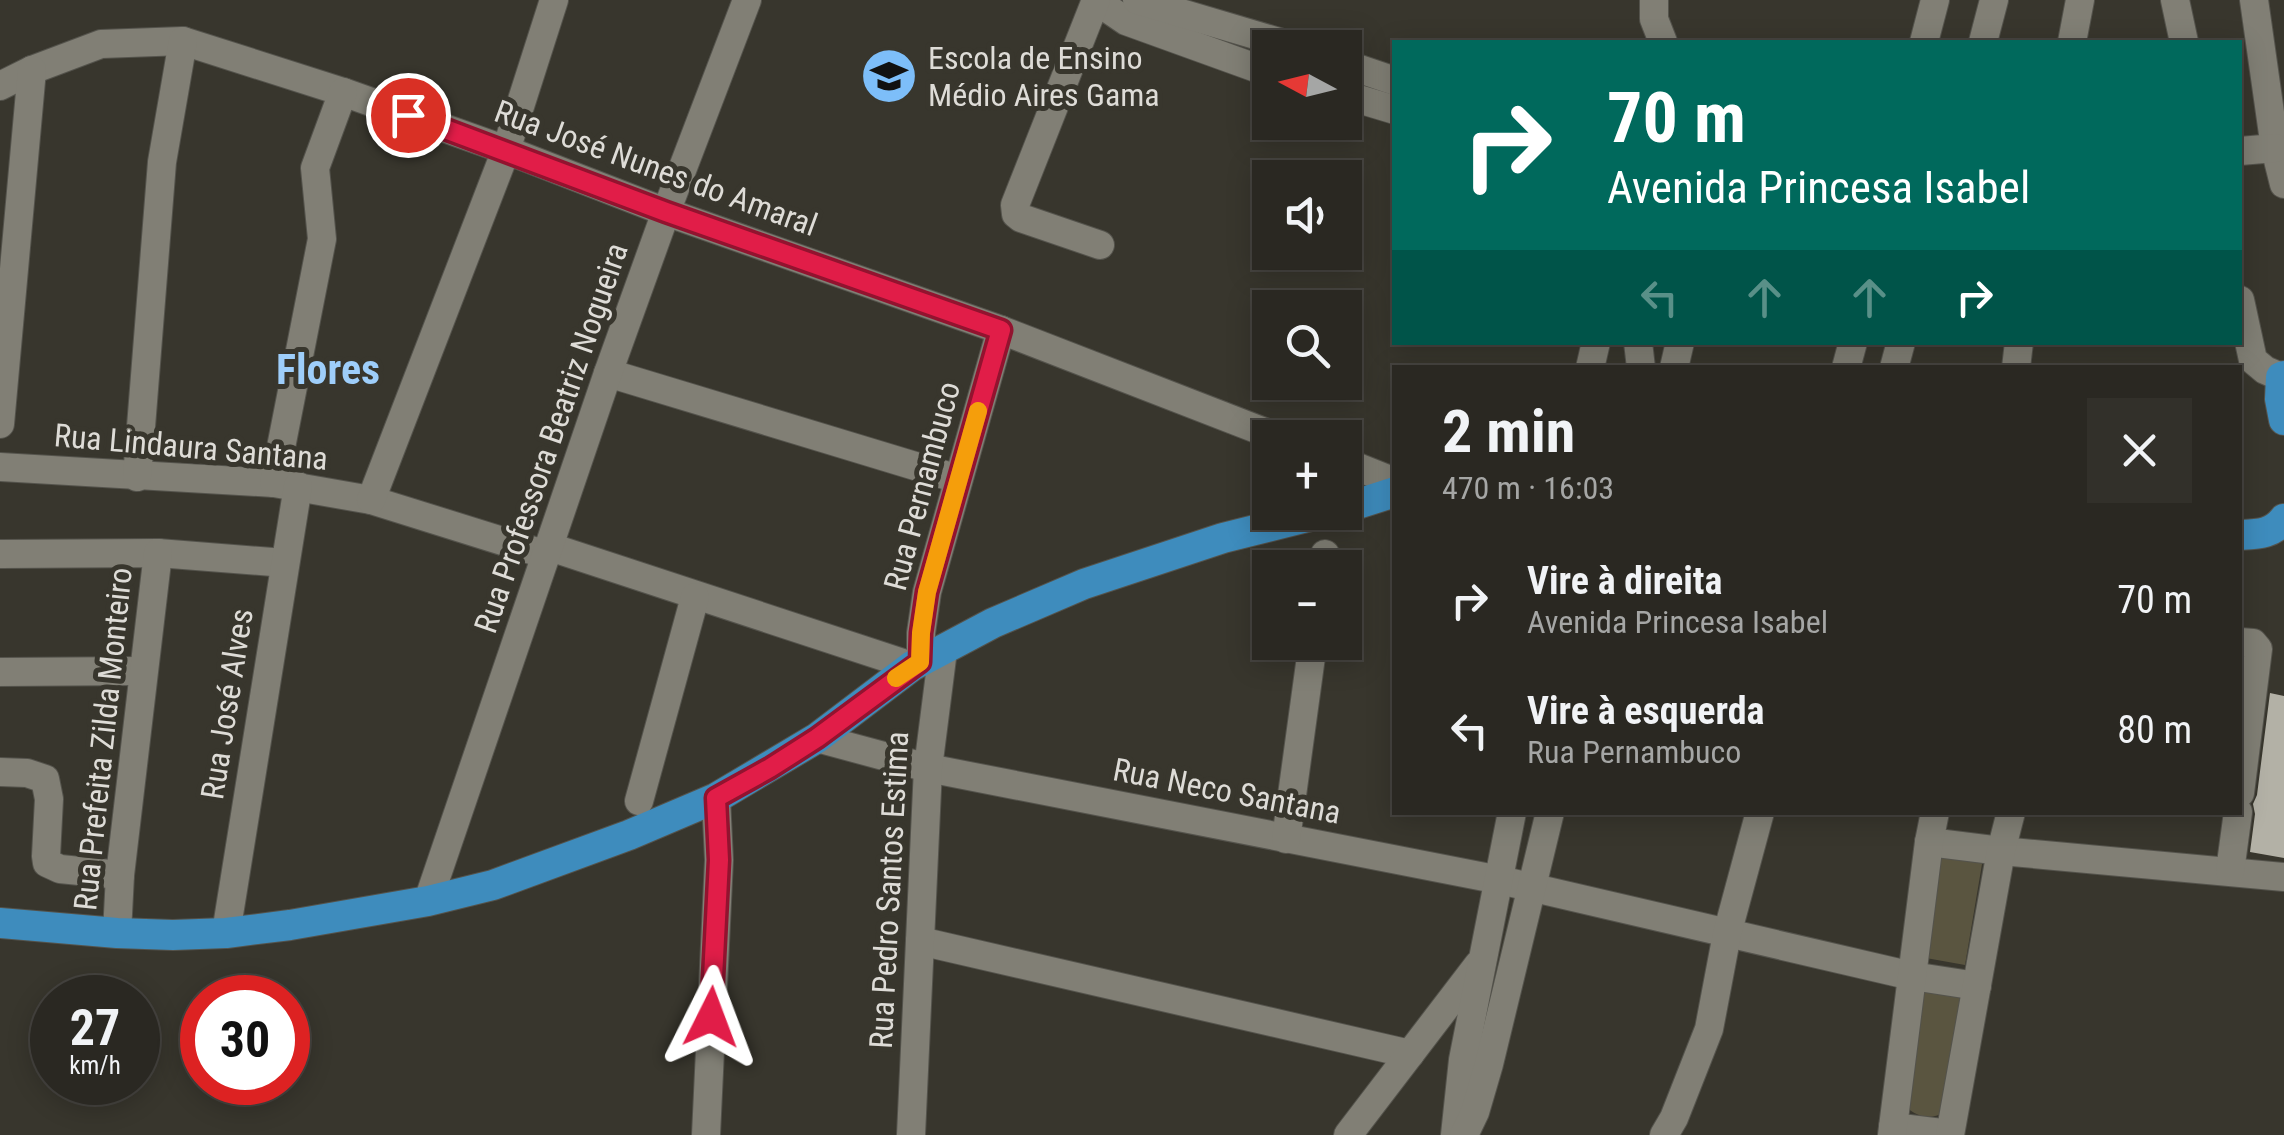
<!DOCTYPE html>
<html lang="pt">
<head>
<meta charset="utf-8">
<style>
	:root { --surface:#2a2822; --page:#32302a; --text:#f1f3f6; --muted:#a5a6a5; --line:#464440 }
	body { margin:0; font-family:"Roboto Condensed",sans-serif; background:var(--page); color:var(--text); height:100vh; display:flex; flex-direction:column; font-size:38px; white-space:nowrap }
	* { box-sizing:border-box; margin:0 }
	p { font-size:32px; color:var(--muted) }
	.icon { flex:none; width:55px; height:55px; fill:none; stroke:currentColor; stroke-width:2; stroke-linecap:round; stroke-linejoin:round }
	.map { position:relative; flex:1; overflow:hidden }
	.details { position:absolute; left:1392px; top:365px; width:850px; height:450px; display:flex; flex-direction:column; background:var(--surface); border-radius:0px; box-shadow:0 5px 25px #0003,0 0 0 2px var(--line) }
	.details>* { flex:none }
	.banner { position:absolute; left:1392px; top:40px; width:850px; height:305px; border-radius:0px; box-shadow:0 5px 25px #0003,0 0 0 2px var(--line); background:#00695c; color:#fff; overflow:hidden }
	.needle { width:65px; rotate:277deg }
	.fabs { position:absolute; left:1252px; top:30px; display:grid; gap:20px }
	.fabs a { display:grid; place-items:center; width:110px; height:110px; border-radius:0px; background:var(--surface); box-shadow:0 5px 25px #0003,0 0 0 2px var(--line); font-size:50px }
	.speed { position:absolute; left:30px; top:975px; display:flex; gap:20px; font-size:50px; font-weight:700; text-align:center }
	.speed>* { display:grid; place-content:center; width:130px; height:130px; border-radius:50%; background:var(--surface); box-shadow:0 5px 25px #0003,0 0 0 2px var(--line); line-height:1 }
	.speed small { font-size:25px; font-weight:400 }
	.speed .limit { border:15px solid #d22; background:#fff; color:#111 }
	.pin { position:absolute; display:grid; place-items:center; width:85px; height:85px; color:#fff; margin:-42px; border:5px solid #fff; border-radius:50%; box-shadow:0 2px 10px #0007 }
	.me { position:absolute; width:110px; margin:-55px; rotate:3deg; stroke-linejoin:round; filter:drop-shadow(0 0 8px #0008) }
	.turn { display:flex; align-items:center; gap:35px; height:210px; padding:0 50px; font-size:45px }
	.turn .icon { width:130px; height:130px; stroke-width:2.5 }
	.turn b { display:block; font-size:70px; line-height:85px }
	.lanes { display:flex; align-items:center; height:95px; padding:0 50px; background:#0003; justify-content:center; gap:50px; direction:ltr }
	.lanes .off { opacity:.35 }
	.round { display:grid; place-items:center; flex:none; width:105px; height:105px; border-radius:0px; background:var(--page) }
	.summary { display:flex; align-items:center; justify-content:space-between; height:170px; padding:0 50px }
	h1 { font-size:60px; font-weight:700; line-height:75px }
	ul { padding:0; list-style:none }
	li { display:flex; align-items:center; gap:30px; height:130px; padding:0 50px }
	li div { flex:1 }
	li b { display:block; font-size:38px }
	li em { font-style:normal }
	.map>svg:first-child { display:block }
	.green { fill:#5a5540 }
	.building { fill:#b3b1a6 }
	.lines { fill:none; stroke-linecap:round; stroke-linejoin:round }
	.minor-casing { stroke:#54534c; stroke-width:30 }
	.major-casing { stroke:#54534c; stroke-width:32 }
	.minor { stroke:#817f75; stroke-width:28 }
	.major { stroke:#3e8cbd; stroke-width:30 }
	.route-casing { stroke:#92132f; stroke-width:25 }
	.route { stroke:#e11d48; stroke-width:18 }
	.slow { stroke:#f59e0b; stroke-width:18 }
	.labels { text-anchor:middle; stroke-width:10; stroke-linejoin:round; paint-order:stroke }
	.poi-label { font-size:32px; fill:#dedcd7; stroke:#38362d; text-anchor:start }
	.street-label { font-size:32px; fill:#dedcd7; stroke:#38362d }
	.district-label { font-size:42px; font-weight:bold; fill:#9ecefa; stroke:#38362d }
</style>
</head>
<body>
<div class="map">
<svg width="2284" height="1135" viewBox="0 0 2284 1135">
	<rect width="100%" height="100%" fill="#38362d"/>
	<g class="green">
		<path d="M1942 852 1983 858 1965 965 1926 958Z"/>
		<path d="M1923 990 1965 996 1945 1112C1930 1120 1919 1118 1906 1107Z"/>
	</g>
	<path class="building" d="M2270 693 2284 696V858L2250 852 2255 814 2253 804 2257 795Z"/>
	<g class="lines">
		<g class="minor-casing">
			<g id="minor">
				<path d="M1095 0 1126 21 1270 73"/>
				<path d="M1096 0 1015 205 1016 214 1021 218 1100 245"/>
				<path d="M1137 0 1299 48"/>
				<path d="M1654 0V19L1663 42"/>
				<path d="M2175 0 2184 42"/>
				<path d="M2254 0 2275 148 2284 184"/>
				<path d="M1924 42 1935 0"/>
				<path d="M1983 42 1994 0"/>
				<path d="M2072 42 2080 0"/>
				<path d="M1345 64 1395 81"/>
				<path d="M0 86 32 70 101 44 183 41 343 92 506 150 666 212 1001 330 1280 438"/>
				<path d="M1345 95 1395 110"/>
				<path d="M2240 151 2275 148"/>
				<path d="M2240 300 2253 360 2265 370 2281 377"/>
				<path d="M1638 342 1641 368"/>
				<path d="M1590 368 1596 342"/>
				<path d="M1674 368 1680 342"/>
				<path d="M1846 368 1853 342"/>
				<path d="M1894 368 1901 342"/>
				<path d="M2016 368 2019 342"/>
				<path d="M608 373 958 479"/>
				<path d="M0 424 32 70"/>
				<path d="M1345 462 1395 482"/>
				<path d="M0 467 274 483 371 500 547 555"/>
				<path d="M137 477 162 162 183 41"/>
				<path d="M274 483 322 239 315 168 343 92"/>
				<path d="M371 500 506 150 554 0"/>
				<path d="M550 547 912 666"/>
				<path d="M0 554 158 553 285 563"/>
				<path d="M1323 568 1325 554"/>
				<path d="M2240 642 2253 643 2258 649 2240 793"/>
				<path d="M921 661V633L927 592 1001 330"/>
				<path d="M0 672 142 671"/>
				<path d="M817 738 928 768 1500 880 1912 976 1977 986"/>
				<path d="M0 772 27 773 45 779 49 799 46 856 47 863 60 869 120 875"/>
				<path d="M639 801 695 597"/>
				<path d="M1286 839 1313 642"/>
				<path d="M1929 842 2001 851 2284 877"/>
				<path d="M2230 871 2238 812"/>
				<path d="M428 901 608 373 666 212 747 0"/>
				<path d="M117 933 120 875 158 553"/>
				<path d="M226 933 298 486"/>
				<path d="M920 941 1410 1054"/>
				<path d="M1893 1127 1950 1134"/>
				<path d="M706 1135 719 860 716 798"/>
				<path d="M911 1135 928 768 943 650"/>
				<path d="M1348 1135 1478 965"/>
				<path d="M1455 1135 1463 1060 1512 812"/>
				<path d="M1464 1135 1475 1112 1489 1064 1550 812"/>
				<path d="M1664 1135 1674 1118 1709 1029 1727 934 1760 812"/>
				<path d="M1892 1135 1929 842 1935 812"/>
				<path d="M1950 1135 2001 851 2011 812"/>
			</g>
		</g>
		<g class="major-casing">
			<g id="major">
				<path d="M2284 376 2281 377 2280 399 2284 420"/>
				<path d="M1345 508 1395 492"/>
				<path d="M2240 535C2259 534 2272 534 2284 519"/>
				<path d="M0 923 117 933 173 935 226 933 290 925 428 901 493 885 629 835 716 798 817 738 912 666 993 623 1084 584 1223 538 1327 512"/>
			</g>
		</g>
		<use href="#minor" class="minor"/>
		<use href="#major" class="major"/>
	</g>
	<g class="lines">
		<g class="route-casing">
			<path id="route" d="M408 115 666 212 1001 330 927 592 921 633 920 662 817 738 770 768 716 798 719 860 711 1017"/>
		</g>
		<use href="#route" class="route"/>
		<path class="slow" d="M896 678 920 662 921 633 927 592 978 411"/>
	</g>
	<defs>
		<g id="school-disc" transform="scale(2.875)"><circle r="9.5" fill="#7dbef9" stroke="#38362d"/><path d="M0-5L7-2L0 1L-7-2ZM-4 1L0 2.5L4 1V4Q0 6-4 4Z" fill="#111"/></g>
	</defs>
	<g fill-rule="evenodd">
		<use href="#school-disc" x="889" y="76"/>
	</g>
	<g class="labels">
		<g class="poi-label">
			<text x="928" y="69">Escola de Ensino<tspan x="928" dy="37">Médio Aires Gama</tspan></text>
		</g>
		<g class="street-label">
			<text transform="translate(656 168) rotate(20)" y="11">Rua José Nunes do Amaral</text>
			<text transform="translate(551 438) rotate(-71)" y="11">Rua Professora Beatriz Nogueira</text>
			<text transform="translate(191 447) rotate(5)" y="11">Rua Lindaura Santana</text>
			<text transform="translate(922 486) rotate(-75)" y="11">Rua Pernambuco</text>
			<text transform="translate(227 704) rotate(-81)" y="11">Rua José Alves</text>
			<text transform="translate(103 739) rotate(-84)" y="11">Rua Prefeita Zilda Monteiro</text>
			<text transform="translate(1227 791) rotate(11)" y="11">Rua Neco Santana</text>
			<text transform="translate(889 890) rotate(-87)" y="11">Rua Pedro Santos Estima</text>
		</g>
		<g class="district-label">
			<text x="328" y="384">Flores</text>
		</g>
	</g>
</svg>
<div class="fabs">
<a><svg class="needle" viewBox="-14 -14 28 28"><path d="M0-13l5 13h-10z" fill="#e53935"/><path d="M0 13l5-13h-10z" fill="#a5a6a5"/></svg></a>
<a><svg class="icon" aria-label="sound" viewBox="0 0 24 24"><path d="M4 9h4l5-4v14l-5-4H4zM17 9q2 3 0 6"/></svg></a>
<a><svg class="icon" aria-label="search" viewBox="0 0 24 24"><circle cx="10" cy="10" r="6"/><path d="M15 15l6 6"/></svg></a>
<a>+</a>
<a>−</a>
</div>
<div class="speed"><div>27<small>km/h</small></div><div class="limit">30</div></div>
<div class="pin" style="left:408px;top:115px;background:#d93025"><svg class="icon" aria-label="arrive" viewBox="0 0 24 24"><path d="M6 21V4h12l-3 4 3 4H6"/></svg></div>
<svg class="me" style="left:711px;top:1017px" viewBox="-20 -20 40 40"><path d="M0-17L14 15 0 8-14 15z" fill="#e11d48" stroke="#fff" stroke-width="4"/></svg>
<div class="banner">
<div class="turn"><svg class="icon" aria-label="right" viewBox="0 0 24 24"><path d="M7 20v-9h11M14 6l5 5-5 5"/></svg><div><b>70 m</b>Avenida Princesa Isabel</div></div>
<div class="lanes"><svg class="icon off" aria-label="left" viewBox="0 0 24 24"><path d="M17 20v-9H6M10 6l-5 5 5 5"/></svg><svg class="icon off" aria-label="ahead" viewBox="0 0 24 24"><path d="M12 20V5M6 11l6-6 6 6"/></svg><svg class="icon off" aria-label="ahead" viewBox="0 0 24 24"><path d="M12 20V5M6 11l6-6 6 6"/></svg><svg class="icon" aria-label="right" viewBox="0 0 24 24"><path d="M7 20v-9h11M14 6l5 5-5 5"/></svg></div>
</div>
<section class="details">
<div class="summary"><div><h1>2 min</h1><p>470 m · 16:03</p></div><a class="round"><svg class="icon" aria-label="close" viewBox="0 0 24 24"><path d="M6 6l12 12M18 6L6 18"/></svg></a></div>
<ul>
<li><svg class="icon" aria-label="right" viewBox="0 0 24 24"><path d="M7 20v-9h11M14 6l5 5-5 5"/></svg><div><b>Vire à direita</b><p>Avenida Princesa Isabel</p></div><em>70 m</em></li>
<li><svg class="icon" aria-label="left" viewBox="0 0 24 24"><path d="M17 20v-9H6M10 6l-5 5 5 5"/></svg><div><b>Vire à esquerda</b><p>Rua Pernambuco</p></div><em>80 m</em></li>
</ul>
</section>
</div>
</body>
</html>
